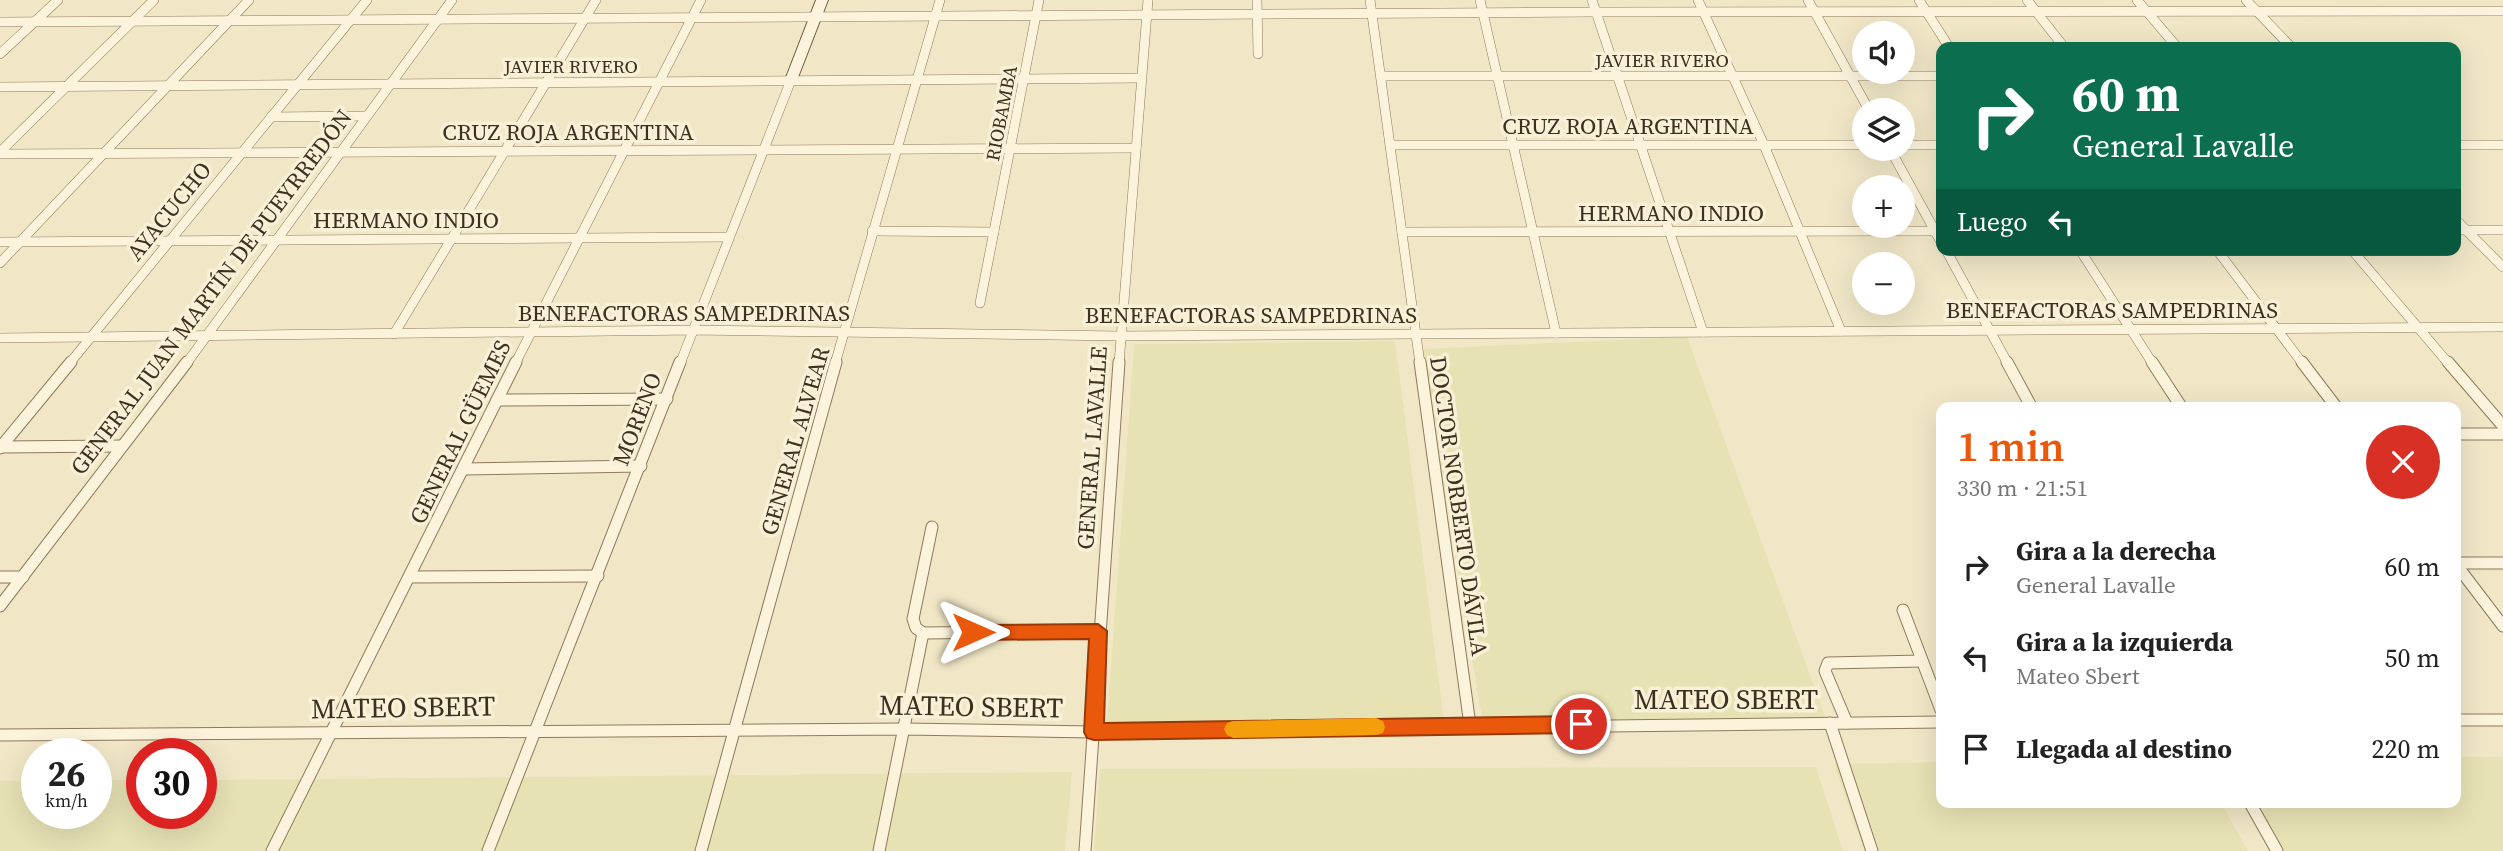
<!DOCTYPE html>
<html lang="es">
<head>
<meta charset="utf-8">
<style>
	:root { --surface:#fff; --page:#f6f6f6; --text:#222; --muted:#767676; --accent:#ea580c }
	body { margin:0; font-family:"Source Serif 4",serif; background:var(--page); color:var(--text); height:100vh; display:flex; flex-direction:column; font-size:26px; white-space:nowrap }
	* { box-sizing:border-box; margin:0 }
	p { font-size:23px; color:var(--muted) }
	.icon { flex:none; width:38px; height:38px; fill:none; stroke:currentColor; stroke-width:2; stroke-linecap:round; stroke-linejoin:round }
	.map { position:relative; flex:1; overflow:hidden }
	.drawer { position:absolute; left:1936px; top:402px; width:525px; height:406px; display:flex; flex-direction:column; background:var(--surface); border-radius:14px; box-shadow:0 7px 28px #0002 }
	.drawer>* { flex:none }
	.banner { position:absolute; left:1936px; top:42px; width:525px; height:214px; border-radius:14px; box-shadow:0 7px 28px #0002; background:#0b6e4f; color:#fff; overflow:hidden }
	.fabs { position:absolute; left:1852px; top:21px; display:grid; gap:14px }
	.fabs a { display:grid; place-items:center; width:63px; height:63px; border-radius:50%; background:var(--surface); box-shadow:0 7px 28px #0002; font-size:35px }
	.speed { position:absolute; left:21px; top:738px; display:flex; gap:14px; font-size:35px; font-weight:700; text-align:center }
	.speed>* { display:grid; place-content:center; width:91px; height:91px; border-radius:50%; background:var(--surface); box-shadow:0 7px 28px #0002; line-height:1 }
	.speed small { font-size:18px; font-weight:400 }
	.speed .limit { border:10px solid #d22; background:#fff; color:#111 }
	.pin { position:absolute; display:grid; place-items:center; width:60px; height:60px; color:#fff; margin:-30px; border:4px solid #fff; border-radius:50%; box-shadow:0 2px 7px #0007 }
	.me { position:absolute; width:77px; margin:-38px; rotate:90deg; stroke-linejoin:round; filter:drop-shadow(0 0 5px #0008) }
	.turn { display:flex; align-items:center; gap:24px; height:147px; padding:0 21px; font-size:32px }
	.turn .icon { width:91px; height:91px; stroke-width:2.5 }
	.turn b { display:block; font-size:49px; line-height:60px }
	.then { display:flex; align-items:center; height:66px; padding:0 21px; background:#0003; gap:14px; font-size:26px }
	.round { display:grid; place-items:center; flex:none; width:74px; height:74px; border-radius:37px; background:var(--page) }
	.summary { display:flex; align-items:center; justify-content:space-between; height:119px; padding:0 21px }
	h1 { font-size:42px; font-weight:600; line-height:52px; color:var(--accent) }
	ul { padding:0; list-style:none }
	li { display:flex; align-items:center; gap:21px; height:91px; padding:0 21px }
	li div { flex:1 }
	li b { display:block; font-size:26px }
	li em { font-style:normal }
	.map>svg:first-child { display:block }
	.farmland { fill:#e7e2b4 }
	.lines { fill:none; stroke-linecap:round; stroke-linejoin:round }
	.street-far1-casing { stroke:#8e795b; stroke-width:10 }
	.street-casing { stroke:#8e795b; stroke-width:13 }
	.secondary-casing { stroke:#705a3e; stroke-width:2 }
	.street-far1 { stroke:#fbf3db; stroke-width:9 }
	.street { stroke:#fbf3db; stroke-width:11 }
	.secondary { fill:#fbf3db; fill-rule:evenodd }
	.route { fill:#ea580c; stroke:#983908; stroke-width:2 }
	.slow { fill:#f59e0b }
	.labels { text-anchor:middle; stroke-width:7; stroke-linejoin:round; paint-order:stroke }
	.far-street-label { font-size:19px; fill:#3d301f; stroke:#f8f0d7 }
	.street-label { font-size:23px; fill:#3d301f; stroke:#f8f0d7 }
	.near-street-label { font-size:28px; fill:#3d301f; stroke:#f8f0d7 }
</style>
</head>
<body>
<div class="map">
<svg width="2503" height="851" viewBox="0 0 2503 851">
	<rect width="100%" height="100%" fill="#f1e7c7"/>
	<g class="farmland">
		<path d="M1687 337 1826 719 1483 724 1421 349Z"/>
		<path d="M1395 341 1445 729 1107 723 1134 344Z"/>
		<path d="M2455 757H2503V851H2269L2242 803H2455Z"/>
		<path d="M1941 762V803H2221L2248 851H1864L1834 764Z"/>
		<path d="M1816 767 1843 851H1094L1100 769Z"/>
		<path d="M1072 772 1065 851H0V781H37V814H96V780H142V814H201V780Z"/>
	</g>
	<g class="lines">
		<g class="street-far1-casing">
			<g id="street-far1">
				<path d="M1257 0 1258 54"/>
				<path d="M1370 0 1420 364"/>
				<path d="M1480 0 1556 333"/>
				<path d="M1592 0 1703 332"/>
				<path d="M1698 0 1764 145 1841 331"/>
				<path d="M1808 0 1869 110"/>
				<path d="M1919 0 1949 47"/>
				<path d="M2027 0 2064 47"/>
				<path d="M2137 0 2177 47"/>
				<path d="M2246 0 2291 47"/>
				<path d="M0 22 1596 12 2503 11"/>
				<path d="M0 54 58 0"/>
				<path d="M1382 76H1941"/>
				<path d="M0 87 1141 78"/>
				<path d="M271 117 366 116"/>
				<path d="M1392 145H1864"/>
				<path d="M1902 145H1941"/>
				<path d="M2455 145H2503"/>
				<path d="M1890 149 1941 242"/>
				<path d="M0 152 154 0"/>
				<path d="M0 154 1136 148"/>
				<path d="M2455 219 2503 267"/>
				<path d="M2455 230H2503"/>
				<path d="M872 231 994 232"/>
				<path d="M1402 232 1941 231"/>
				<path d="M0 242 729 237"/>
				<path d="M1946 250 2008 364"/>
				<path d="M2080 250 2153 364"/>
				<path d="M2217 250 2303 364"/>
				<path d="M2352 250 2449 364"/>
				<path d="M0 263 249 0"/>
				<path d="M980 303 1039 0"/>
				<path d="M394 334 596 0"/>
				<path d="M0 338 694 330 1120 336 2503 327"/>
				<path d="M69 364 367 0"/>
				<path d="M186 364 452 0"/>
				<path d="M515 364 701 0"/>
				<path d="M680 364 791 80"/>
				<path d="M835 364 940 0"/>
				<path d="M1119 364 1148 0"/>
			</g>
		</g>
		<g class="street-casing">
			<g id="street">
				<path d="M1420 362 1470 725"/>
				<path d="M2007 362 2032 408"/>
				<path d="M2152 362 2182 408"/>
				<path d="M2302 362 2337 408"/>
				<path d="M2448 362 2503 426"/>
				<path d="M497 400 667 399"/>
				<path d="M2455 434H2503"/>
				<path d="M0 447 122 446"/>
				<path d="M0 448 71 362"/>
				<path d="M463 469 641 466"/>
				<path d="M2455 563 2503 626"/>
				<path d="M2455 563H2503"/>
				<path d="M0 577H23"/>
				<path d="M410 577 598 576"/>
				<path d="M0 606 187 362"/>
				<path d="M1903 610 1941 710"/>
				<path d="M923 633 1098 631"/>
				<path d="M2455 720H2503"/>
				<path d="M1830 723 1872 851"/>
				<path d="M1847 723 1825 671 1828 663 1922 661"/>
				<path d="M0 735 904 729 1094 732 1941 722"/>
				<path d="M2250 803 2277 851"/>
				<path d="M272 851 516 362"/>
				<path d="M488 851 680 362"/>
				<path d="M701 851 836 362"/>
				<path d="M879 851 923 633 916 628 913 619 932 527"/>
				<path d="M1085 851 1119 362"/>
			</g>
		</g>
		<g class="secondary-casing">
			<path id="secondary" d="M816 0H828L797 80 795 83H787L785 80Z"/>
		</g>
		<use href="#street-far1" class="street-far1"/>
		<use href="#street" class="street"/>
		<use href="#secondary" class="secondary"/>
	</g>
	<path class="route" d="M1098 624 1107 631 1104 723 1581 716 1588 718 1591 724 1588 730 1581 733 1094 740 1087 738 1084 732 1089 639 973 640 964 632 973 625Z"/>
	<path class="slow" d="M1376 718 1383 721 1385 727 1383 733 1376 735 1233 738 1227 735 1224 729 1227 723 1233 721Z"/>
	<g class="labels">
		<g class="far-street-label">
			<text x="1662" y="67">JAVIER RIVERO</text>
			<text x="571" y="73">JAVIER RIVERO</text>
			<text transform="translate(1001 113) rotate(-79)" y="7">RIOBAMBA</text>
		</g>
		<g class="street-label">
			<text x="1628" y="134">CRUZ ROJA ARGENTINA</text>
			<text x="568" y="140">CRUZ ROJA ARGENTINA</text>
			<text transform="translate(169 211) rotate(-51)" y="8">AYACUCHO</text>
			<text x="1671" y="221">HERMANO INDIO</text>
			<text x="406" y="228">HERMANO INDIO</text>
			<text transform="translate(211 292) rotate(-53)" y="8">GENERAL JUAN MARTÍN DE PUEYRREDÓN</text>
			<text x="2112" y="318">BENEFACTORAS SAMPEDRINAS</text>
			<text x="684" y="321">BENEFACTORAS SAMPEDRINAS</text>
			<text x="1251" y="323">BENEFACTORAS SAMPEDRINAS</text>
			<text transform="translate(637 419) rotate(-69)" y="8">MORENO</text>
			<text transform="translate(460 432) rotate(-64)" y="8">GENERAL GÜEMES</text>
			<text transform="translate(795 441) rotate(-74)" y="8">GENERAL ALVEAR</text>
			<text transform="translate(1092 448) rotate(-86)" y="8">GENERAL LAVALLE</text>
			<text transform="translate(1459 506) rotate(82)" y="8">DOCTOR NORBERTO DÁVILA</text>
		</g>
		<g class="near-street-label">
			<text x="1726" y="709">MATEO SBERT</text>
			<text transform="translate(971 706) rotate(1)" y="10">MATEO SBERT</text>
			<text transform="translate(403 707) rotate(-1)" y="10">MATEO SBERT</text>
		</g>
	</g>
</svg>
<div class="fabs">
<a><svg class="icon" aria-label="sound" viewBox="0 0 24 24"><path d="M4 9h4l5-4v14l-5-4H4zM17 9q2 3 0 6"/></svg></a>
<a><svg class="icon" aria-label="layers" viewBox="0 0 24 24"><path d="M12 4l9 5-9 5-9-5zM3 14l9 5 9-5"/></svg></a>
<a>+</a>
<a>−</a>
</div>
<div class="speed"><div>26<small>km/h</small></div><div class="limit">30</div></div>
<div class="pin" style="left:1581px;top:724px;background:#d93025"><svg class="icon" aria-label="arrive" viewBox="0 0 24 24"><path d="M6 21V4h12l-3 4 3 4H6"/></svg></div>
<svg class="me" style="left:973px;top:632px" viewBox="-20 -20 40 40"><path d="M0-17L14 15 0 8-14 15z" fill="#ea580c" stroke="#fff" stroke-width="4"/></svg>
<div class="banner">
<div class="turn"><svg class="icon" aria-label="right" viewBox="0 0 24 24"><path d="M7 20v-9h11M14 6l5 5-5 5"/></svg><div><b>60 m</b>General Lavalle</div></div>
<div class="then">Luego<svg class="icon" aria-label="left" viewBox="0 0 24 24"><path d="M17 20v-9H6M10 6l-5 5 5 5"/></svg></div>
</div>
<section class="drawer">
<div class="summary"><div><h1>1 min</h1><p>330 m · 21:51</p></div><a class="round" style="background:#d93025;color:#fff"><svg class="icon" aria-label="close" viewBox="0 0 24 24"><path d="M6 6l12 12M18 6L6 18"/></svg></a></div>
<ul>
<li><svg class="icon" aria-label="right" viewBox="0 0 24 24"><path d="M7 20v-9h11M14 6l5 5-5 5"/></svg><div><b>Gira a la derecha</b><p>General Lavalle</p></div><em>60 m</em></li>
<li><svg class="icon" aria-label="left" viewBox="0 0 24 24"><path d="M17 20v-9H6M10 6l-5 5 5 5"/></svg><div><b>Gira a la izquierda</b><p>Mateo Sbert</p></div><em>50 m</em></li>
<li><svg class="icon" aria-label="arrive" viewBox="0 0 24 24"><path d="M6 21V4h12l-3 4 3 4H6"/></svg><div><b>Llegada al destino</b></div><em>220 m</em></li>
</ul>
</section>
</div>
</body>
</html>
